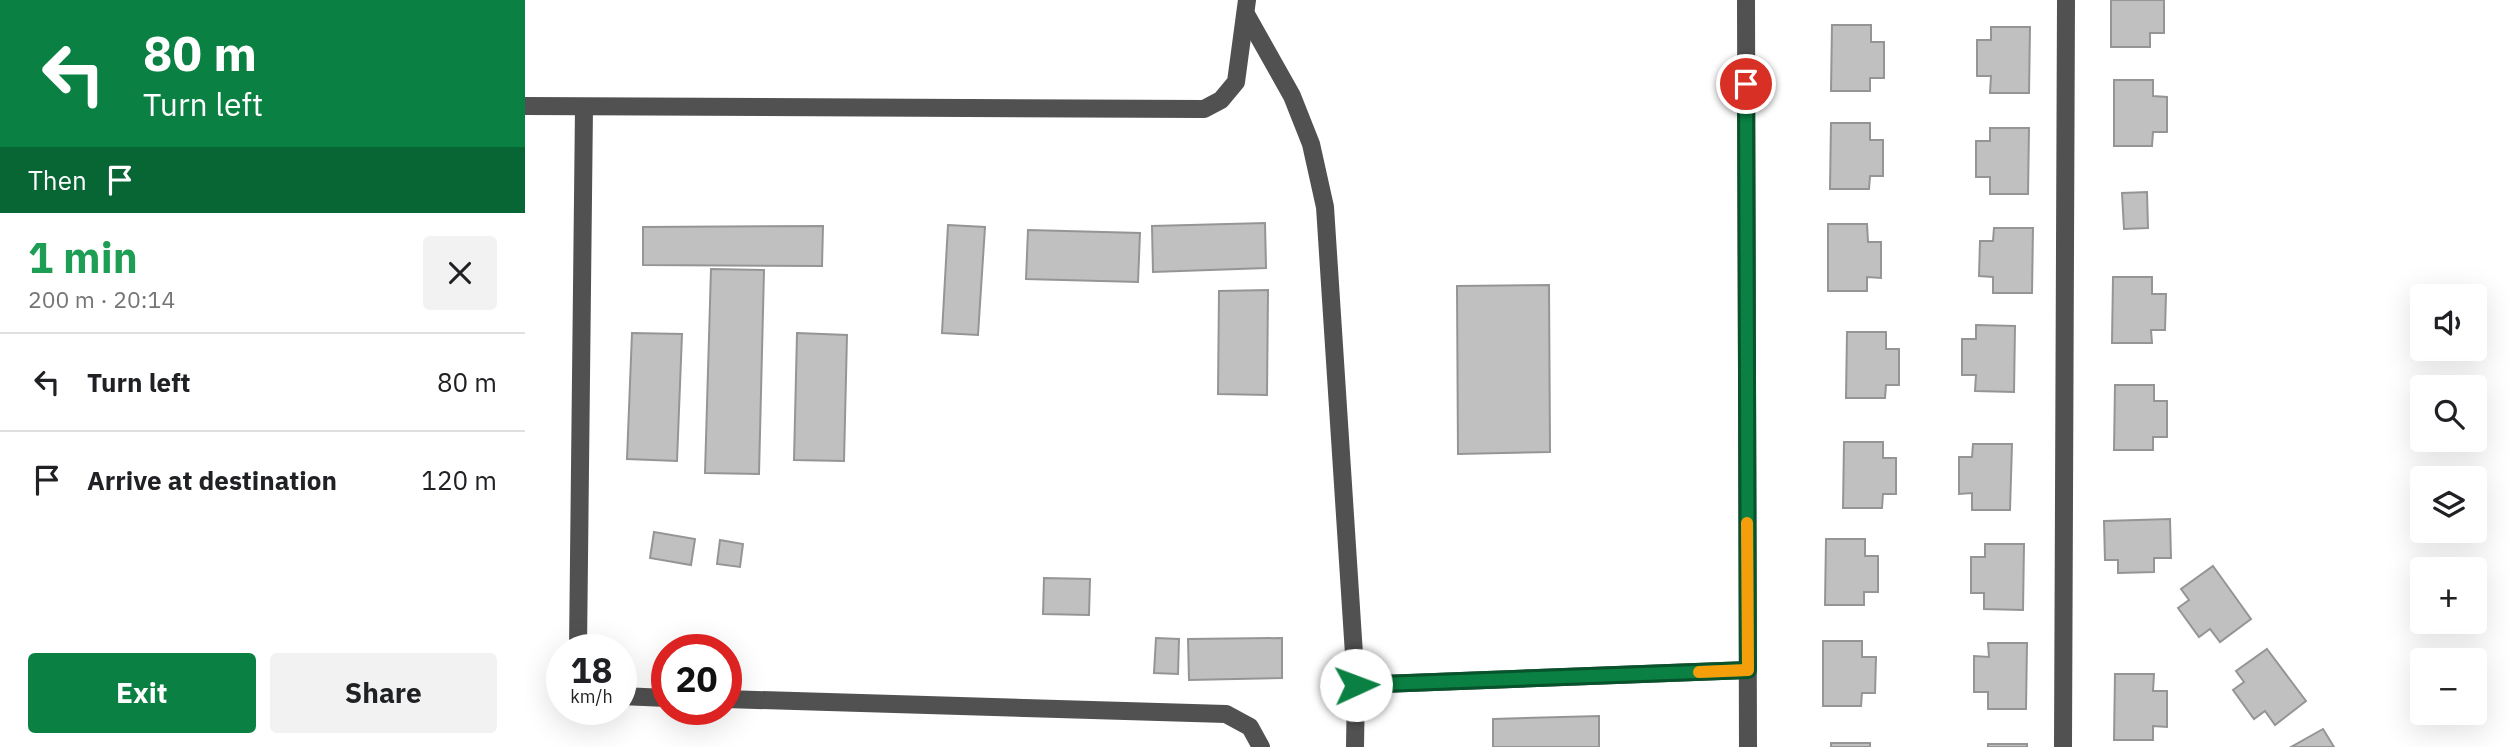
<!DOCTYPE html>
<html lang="en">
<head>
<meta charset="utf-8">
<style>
	:root { --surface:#fff; --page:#f2f2f2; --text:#202124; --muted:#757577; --line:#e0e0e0; --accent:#0b8043 }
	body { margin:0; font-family:"IBM Plex Sans",sans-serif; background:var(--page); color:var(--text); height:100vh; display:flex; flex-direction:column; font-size:26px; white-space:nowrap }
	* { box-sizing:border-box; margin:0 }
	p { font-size:23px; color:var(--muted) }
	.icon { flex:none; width:38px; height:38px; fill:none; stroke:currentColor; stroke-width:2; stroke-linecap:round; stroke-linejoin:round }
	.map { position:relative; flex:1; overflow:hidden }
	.panel { display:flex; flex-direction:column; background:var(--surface); width:525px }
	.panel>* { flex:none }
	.banner { background:#0b8043; color:#fff; overflow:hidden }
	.tools { position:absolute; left:1885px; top:284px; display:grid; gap:14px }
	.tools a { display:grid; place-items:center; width:77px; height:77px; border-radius:7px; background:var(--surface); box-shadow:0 7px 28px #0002; font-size:35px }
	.speed { position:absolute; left:21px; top:634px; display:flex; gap:14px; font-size:35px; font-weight:700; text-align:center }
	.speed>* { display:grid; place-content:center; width:91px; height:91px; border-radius:50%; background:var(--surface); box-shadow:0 7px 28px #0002; line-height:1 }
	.speed small { font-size:18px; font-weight:400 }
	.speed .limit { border:10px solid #d22; background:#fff; color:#111 }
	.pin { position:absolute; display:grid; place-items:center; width:60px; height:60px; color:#fff; margin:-30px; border:4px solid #fff; border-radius:50%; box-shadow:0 2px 7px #0007 }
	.me { position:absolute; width:77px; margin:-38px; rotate:88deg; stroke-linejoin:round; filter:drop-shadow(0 0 5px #0008) }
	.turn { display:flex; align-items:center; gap:24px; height:147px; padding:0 28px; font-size:32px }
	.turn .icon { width:91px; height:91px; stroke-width:2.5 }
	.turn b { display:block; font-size:49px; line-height:60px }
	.then { display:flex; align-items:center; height:66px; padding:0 28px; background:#0003; gap:14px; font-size:26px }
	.round { display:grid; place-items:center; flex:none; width:74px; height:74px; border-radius:7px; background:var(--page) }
	.summary { display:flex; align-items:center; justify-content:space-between; height:119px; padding:0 28px }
	h1 { font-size:42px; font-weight:700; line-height:52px; color:#1e9e55 }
	.primary-button { display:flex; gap:14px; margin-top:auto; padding:14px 28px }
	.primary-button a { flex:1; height:80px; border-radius:7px; background:var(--accent); color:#fff; font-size:28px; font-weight:700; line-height:80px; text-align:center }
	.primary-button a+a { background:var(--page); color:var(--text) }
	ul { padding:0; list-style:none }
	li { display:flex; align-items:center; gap:21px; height:98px; padding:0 28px; border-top:2px solid var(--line) }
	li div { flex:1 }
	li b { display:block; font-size:26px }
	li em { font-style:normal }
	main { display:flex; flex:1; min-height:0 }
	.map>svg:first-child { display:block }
	.building { fill:#c0c0c0; stroke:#959595; stroke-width:2 }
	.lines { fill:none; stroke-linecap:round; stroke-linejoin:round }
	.minor { stroke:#515151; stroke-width:18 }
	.route-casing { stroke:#07532c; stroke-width:18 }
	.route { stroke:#0b8043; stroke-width:12 }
	.slow { stroke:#f59e0b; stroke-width:12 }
</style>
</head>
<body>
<main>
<section class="panel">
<div class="banner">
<div class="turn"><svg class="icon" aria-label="left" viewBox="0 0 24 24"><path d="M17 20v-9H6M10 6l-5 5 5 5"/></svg><div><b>80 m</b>Turn left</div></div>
<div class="then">Then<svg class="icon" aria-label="arrive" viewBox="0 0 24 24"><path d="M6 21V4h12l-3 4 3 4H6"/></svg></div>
</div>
<div class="summary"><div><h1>1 min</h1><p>200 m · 20:14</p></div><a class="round"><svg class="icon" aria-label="close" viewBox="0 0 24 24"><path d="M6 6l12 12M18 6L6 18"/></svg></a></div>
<ul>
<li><svg class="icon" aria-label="left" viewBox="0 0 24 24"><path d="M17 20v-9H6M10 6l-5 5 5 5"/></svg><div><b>Turn left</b></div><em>80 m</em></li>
<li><svg class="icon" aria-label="arrive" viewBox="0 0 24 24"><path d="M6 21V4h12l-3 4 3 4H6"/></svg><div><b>Arrive at destination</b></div><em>120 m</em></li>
</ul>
<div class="primary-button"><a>Exit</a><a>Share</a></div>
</section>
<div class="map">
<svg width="1983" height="747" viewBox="0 0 1983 747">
	<rect width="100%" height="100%" fill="#fff"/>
	<g class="building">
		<path d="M1586 0H1639V33H1625V47H1586Z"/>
		<path d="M1307 25H1346V42H1359V78H1345V91H1306Z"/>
		<path d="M1466 27H1505L1504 93H1465L1466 76H1452V40H1466Z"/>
		<path d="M1589 80H1628V96L1642 97V132H1628L1627 146H1589Z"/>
		<path d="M1306 123H1345V140H1358V176H1345L1344 189H1305Z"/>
		<path d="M1465 128H1504L1503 194H1465V177H1451V141H1465Z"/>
		<path d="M1622 192 1623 228 1599 229 1597 193Z"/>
		<path d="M740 223 741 268 628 272 627 226Z"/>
		<path d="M1303 224H1342L1343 242H1356V278L1342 277V291H1303Z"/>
		<path d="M423 225 460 227 453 335 417 333Z"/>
		<path d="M298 226 297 266 118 265V227Z"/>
		<path d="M1469 228H1508L1507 293H1468V277L1454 276 1455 241H1468Z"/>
		<path d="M503 230 615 233 613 282 501 279Z"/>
		<path d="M186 269 239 270 234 474 180 473Z"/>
		<path d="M1588 277H1627V294H1641L1640 330H1626L1627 343H1587Z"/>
		<path d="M1024 285 1025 452 933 454 932 286Z"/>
		<path d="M743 290 742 395 693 394 694 291Z"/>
		<path d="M1451 325 1490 326 1489 392 1450 391 1451 375H1437V339H1451Z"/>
		<path d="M1322 332H1361V349H1374V385H1361L1360 398H1321Z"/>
		<path d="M107 333 157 334 152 461 102 459Z"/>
		<path d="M272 333 322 335 319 461 269 460Z"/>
		<path d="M1590 385H1629V401H1642V437H1628V450H1589Z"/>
		<path d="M1319 442H1358V458H1371V494H1358L1357 508H1318Z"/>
		<path d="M1448 444H1487L1485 510H1447V493L1434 494V457H1447Z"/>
		<path d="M1645 519 1646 558H1629V572L1593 573V560H1580L1579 521Z"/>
		<path d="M129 532 170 539 166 565 125 558Z"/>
		<path d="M1301 539H1340V556H1353V592H1339V605H1300Z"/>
		<path d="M195 540 218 544 215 567 192 564Z"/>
		<path d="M1460 544H1499L1498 610 1459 609V593H1446V557H1460Z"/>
		<path d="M1688 566 1726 619 1695 642 1685 629 1674 637 1653 608 1664 600 1656 589Z"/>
		<path d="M519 578 565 579 564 615 518 614Z"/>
		<path d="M631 638 654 639 653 674 629 673Z"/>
		<path d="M757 638V678L664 680 663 639Z"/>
		<path d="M1298 641H1337V657H1351L1350 693H1337L1336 706H1298Z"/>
		<path d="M1463 643H1502L1501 709H1463V692H1449V656L1464 657Z"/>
		<path d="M1742 649 1781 701 1750 725 1740 711 1729 719 1708 690 1719 682 1711 671Z"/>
		<path d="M1590 674H1629L1628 691H1642V727L1628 726V740H1589Z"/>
		<path d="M1074 716V747H968V719Z"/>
		<path d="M1798 729 1809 747H1766Z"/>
		<rect x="1306" y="743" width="39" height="4"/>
		<rect x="1463" y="744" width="39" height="3"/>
	</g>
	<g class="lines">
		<g class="minor">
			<path d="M1221 0 1223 747"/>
			<path d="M722 16 767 96 786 144 800 207 831 685 830 747"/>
			<path d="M0 106 679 109 696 100 711 82 722 0"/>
			<path d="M53 649 59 107"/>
			<path d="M831 685 1223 670"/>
			<path d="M96 696 142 698"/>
			<path d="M201 699 701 714 725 727 736 747"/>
			<path d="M1538 747 1541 0"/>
		</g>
	</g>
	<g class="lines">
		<g class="route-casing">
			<path id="route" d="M831 685 1223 670 1221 84"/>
		</g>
		<use href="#route" class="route"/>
		<path class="slow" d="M1174 672 1223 670 1222 523"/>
	</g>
</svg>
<div class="tools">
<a><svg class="icon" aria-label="sound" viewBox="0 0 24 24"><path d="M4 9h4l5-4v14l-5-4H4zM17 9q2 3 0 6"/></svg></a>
<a><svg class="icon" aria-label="search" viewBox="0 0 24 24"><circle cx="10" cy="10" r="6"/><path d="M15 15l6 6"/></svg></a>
<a><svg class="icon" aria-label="layers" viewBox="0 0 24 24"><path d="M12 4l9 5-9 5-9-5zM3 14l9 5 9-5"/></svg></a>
<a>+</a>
<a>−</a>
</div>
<div class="speed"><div>18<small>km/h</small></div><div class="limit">20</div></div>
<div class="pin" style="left:1221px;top:84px;background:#d93025"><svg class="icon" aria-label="arrive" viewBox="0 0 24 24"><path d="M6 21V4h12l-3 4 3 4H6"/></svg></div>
<svg class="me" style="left:831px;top:685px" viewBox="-20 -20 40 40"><circle r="19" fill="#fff"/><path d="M0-13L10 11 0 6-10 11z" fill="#0b8043"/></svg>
</div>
</main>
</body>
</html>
